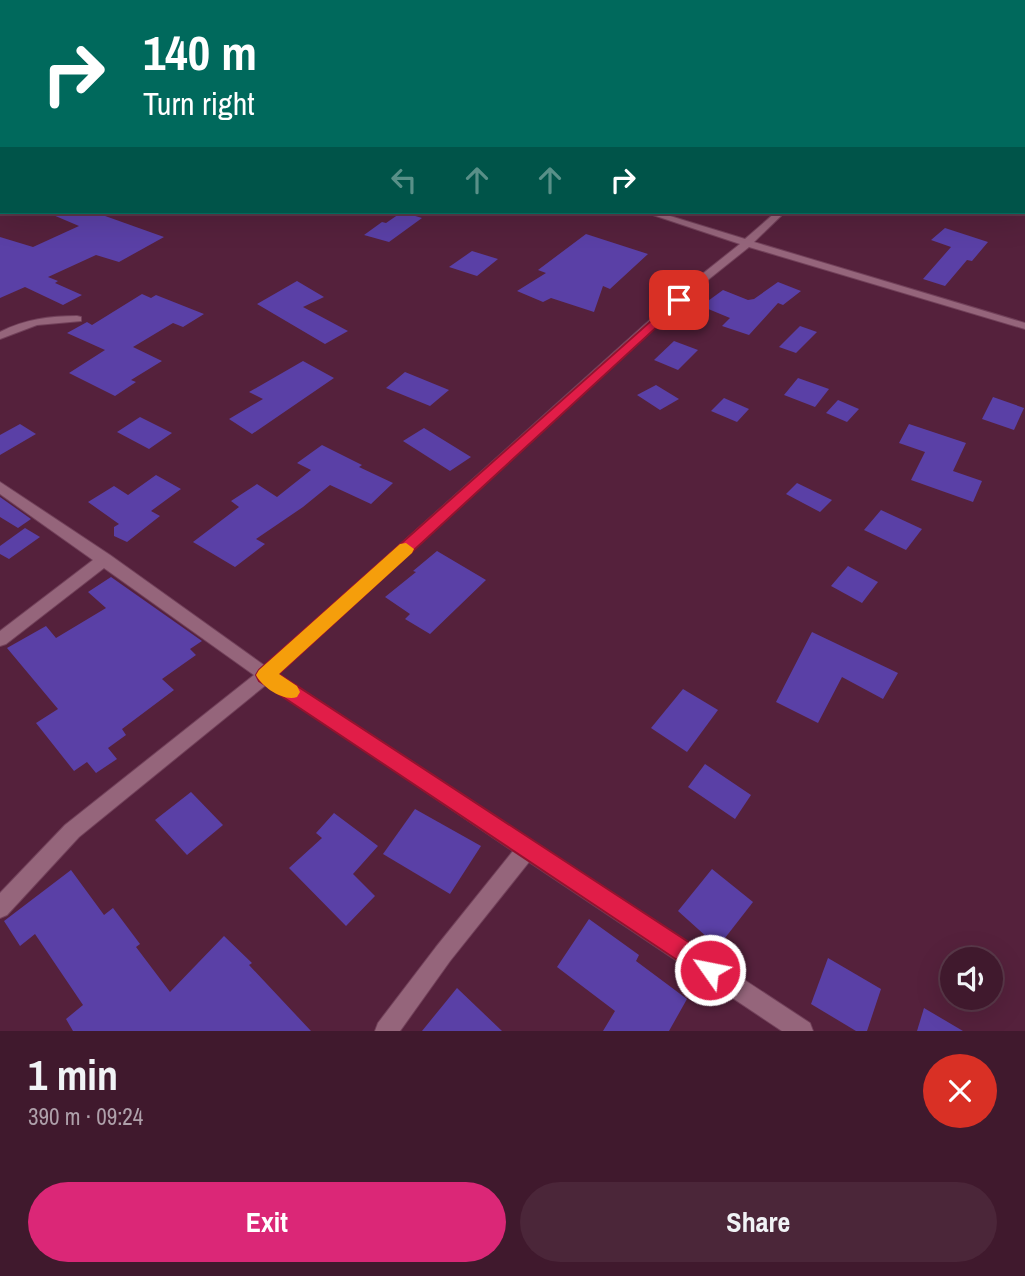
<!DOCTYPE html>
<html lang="en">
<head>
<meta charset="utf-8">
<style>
	:root { --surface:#40192d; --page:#4b2639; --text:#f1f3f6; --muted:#aea0aa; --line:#593849; --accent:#db2777 }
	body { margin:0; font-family:"Archivo Narrow",sans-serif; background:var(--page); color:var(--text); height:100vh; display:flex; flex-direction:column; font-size:26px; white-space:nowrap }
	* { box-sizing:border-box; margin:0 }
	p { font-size:23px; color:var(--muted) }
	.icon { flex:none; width:38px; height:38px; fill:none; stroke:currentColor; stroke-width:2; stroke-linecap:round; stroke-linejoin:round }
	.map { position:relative; height:1031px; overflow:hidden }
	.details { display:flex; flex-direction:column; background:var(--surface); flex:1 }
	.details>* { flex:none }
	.top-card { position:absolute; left:0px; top:0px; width:1026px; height:214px; box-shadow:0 7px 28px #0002,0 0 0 2px var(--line); background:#00695c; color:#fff; overflow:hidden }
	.buttons { position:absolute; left:940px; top:947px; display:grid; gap:14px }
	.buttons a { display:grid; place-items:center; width:63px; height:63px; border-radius:50%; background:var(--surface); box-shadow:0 7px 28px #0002,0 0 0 2px var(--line); font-size:35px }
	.pin { position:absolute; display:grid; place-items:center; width:60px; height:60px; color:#fff; margin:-30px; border-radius:14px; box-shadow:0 4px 10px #0006 }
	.me { position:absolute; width:77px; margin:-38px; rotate:303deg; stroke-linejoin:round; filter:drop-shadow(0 0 5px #0008) }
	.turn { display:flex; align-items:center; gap:24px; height:147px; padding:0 28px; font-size:32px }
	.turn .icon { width:91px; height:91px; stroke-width:2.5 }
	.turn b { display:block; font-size:49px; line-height:60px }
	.lanes { display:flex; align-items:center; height:66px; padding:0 28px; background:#0003; justify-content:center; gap:35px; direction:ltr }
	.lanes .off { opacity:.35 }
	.round { display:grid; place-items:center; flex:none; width:74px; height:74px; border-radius:37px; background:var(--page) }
	.overview { display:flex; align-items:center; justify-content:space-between; height:119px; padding:0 28px }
	h1 { font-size:42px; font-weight:700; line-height:52px }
	.action { display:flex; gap:14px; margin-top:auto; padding:14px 28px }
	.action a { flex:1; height:80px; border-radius:42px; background:var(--accent); color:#fff; font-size:28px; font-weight:700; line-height:80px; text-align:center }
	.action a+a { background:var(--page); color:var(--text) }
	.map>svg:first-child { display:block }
	.building { fill:#5a40a6 }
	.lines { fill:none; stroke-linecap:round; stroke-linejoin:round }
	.street-casing { stroke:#72415a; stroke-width:2 }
	.street { fill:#95657b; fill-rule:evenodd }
	.route { fill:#e11d48; stroke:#92132f; stroke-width:2 }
	.slow { fill:#f59e0b }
</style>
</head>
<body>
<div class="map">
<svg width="1025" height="1031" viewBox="0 0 1025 1031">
	<rect width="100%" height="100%" fill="#55213c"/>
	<g class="building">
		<path d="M46 212H94L164 237 119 262 96 255 48 277 58 281 55 283 82 295 63 305 25 287 0 298V237L33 247 79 226Z"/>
		<path d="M402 212 422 218 389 242 364 235 382 222 386 223Z"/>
		<path d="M945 228 988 242 972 261 967 260 945 286 923 279 951 247 931 240Z"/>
		<path d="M586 234 648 254 610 289 603 286 594 312 551 298 543 302 517 291 546 273 538 270Z"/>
		<path d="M472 251 498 259 477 276 449 267Z"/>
		<path d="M297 281 324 297 303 307 348 331 325 344 257 304Z"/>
		<path d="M778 282 801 291 783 305 778 303 749 335 722 326 730 318 701 306 723 290 748 300 754 299Z"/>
		<path d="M142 294 151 298 156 295 204 314 183 327 173 323 133 347 162 361 131 380 136 382 115 396 69 373 105 350 67 333 87 322 92 325Z"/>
		<path d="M800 326 817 332 796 353 779 347Z"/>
		<path d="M674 341 698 350 678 370 654 360Z"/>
		<path d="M303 361 334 378 252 434 229 419 263 399 249 392Z"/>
		<path d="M405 372 449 390 430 406 386 388Z"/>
		<path d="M798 378 829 389 815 407 784 395Z"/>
		<path d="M656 385 679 399 660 410 637 395Z"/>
		<path d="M993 397 1024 408 1014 430 982 419Z"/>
		<path d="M724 398 749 409 737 422 711 411Z"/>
		<path d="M838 400 859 409 847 422 826 413Z"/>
		<path d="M140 417 172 433 149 449 117 432Z"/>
		<path d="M20 424 36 434 0 455V435Z"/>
		<path d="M909 424 966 443 953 471 982 481 973 502 911 480 925 452 899 443Z"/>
		<path d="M424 428 471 457 450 471 403 441Z"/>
		<path d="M322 445 362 465 359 467 393 483 371 504 330 485 303 507 256 539 265 544 235 567 193 542 239 507 231 501 257 484 277 497 311 470 297 463Z"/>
		<path d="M156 475 181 489 151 511 160 516 127 542 114 536V527L119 524 88 502 114 486 128 495Z"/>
		<path d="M797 483 832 500 820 512 786 494Z"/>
		<path d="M0 497 31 519 18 528 0 517Z"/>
		<path d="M881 510 922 529 906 550 864 530Z"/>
		<path d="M25 528 40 537 9 559 0 554V546Z"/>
		<path d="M437 551 486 580 430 634 405 619 410 614 385 597 416 572 413 571Z"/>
		<path d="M848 566 878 582 862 603 831 586Z"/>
		<path d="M111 577 202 641 190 649 196 655 162 679 174 690 122 729 126 735 108 748 117 759 96 773 87 762 74 771 36 723 58 709 7 648 46 626 56 638 106 608 88 592Z"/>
		<path d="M812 632 898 673 883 699 842 677 818 723 776 702Z"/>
		<path d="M683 689 718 710 687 752 651 728Z"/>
		<path d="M705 764 751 795 735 819 688 787Z"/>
		<path d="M191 792 223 825 187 855 155 820Z"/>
		<path d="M415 809 481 846 450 894 383 854Z"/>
		<path d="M334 813 378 846 353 874 375 896 346 926 289 868 322 838 316 833Z"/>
		<path d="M712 869 753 902 718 947 678 911Z"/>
		<path d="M71 870 104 915 113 908 140 944 136 947 170 992 224 936 252 963 249 965 311 1031H73L66 1019 83 1005 35 934 20 946 4 921Z"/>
		<path d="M589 919 639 955 636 961 687 999 669 1031H603L615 1011 557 967Z"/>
		<path d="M828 958 881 989 867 1031H856L811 1004Z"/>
		<path d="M457 988 502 1031H422Z"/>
		<path d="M924 1008 963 1031H917Z"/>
	</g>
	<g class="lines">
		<g class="street-casing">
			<g id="street">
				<path d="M467 0H475L464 2Z"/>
				<path d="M1018 0H1024L1016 2Z"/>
				<rect x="0" y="13" width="2" height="4"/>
				<rect x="1024" y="59" width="1" height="4"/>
				<rect x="1024" y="103" width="1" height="4"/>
				<path d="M644 212H657L745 239 776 212H785L754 242 1025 323V329L749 247 699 287 278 674 810 1023 813 1031H782L529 862 450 961 400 1031H375L378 1023 436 947 513 851 267 684 79 837 7 915 0 918V893L65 825 254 675 104 568 6 644 0 646V631L93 560 0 494V482L110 555 265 666 691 283 740 244Z"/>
				<path d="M77 316 81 317V321L37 325 0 339V332C25 319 50 316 77 316Z"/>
			</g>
		</g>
		<use href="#street" class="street"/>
	</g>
	<path class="route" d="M679 296 685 300 684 302 279 674 719 962 722 970 719 979 710 982 259 681 256 675 259 670Z"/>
	<path class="slow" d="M406 543 414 549 412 553 279 674 297 686 300 692 297 697C284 702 262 687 256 675L259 670 400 544Z"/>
</svg>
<div class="buttons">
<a><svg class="icon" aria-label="sound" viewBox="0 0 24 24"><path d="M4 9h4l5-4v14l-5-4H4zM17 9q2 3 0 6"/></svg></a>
</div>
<div class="pin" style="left:679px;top:300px;background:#d93025"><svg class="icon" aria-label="arrive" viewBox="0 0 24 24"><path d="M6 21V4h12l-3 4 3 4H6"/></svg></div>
<svg class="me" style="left:710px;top:970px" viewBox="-20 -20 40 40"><circle r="17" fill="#e11d48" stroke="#fff" stroke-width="3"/><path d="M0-11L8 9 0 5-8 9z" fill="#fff"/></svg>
<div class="top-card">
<div class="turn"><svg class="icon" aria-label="right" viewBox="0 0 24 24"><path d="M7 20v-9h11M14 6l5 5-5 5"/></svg><div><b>140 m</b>Turn right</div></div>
<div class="lanes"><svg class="icon off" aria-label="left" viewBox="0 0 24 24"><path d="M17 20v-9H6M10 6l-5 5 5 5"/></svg><svg class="icon off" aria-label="ahead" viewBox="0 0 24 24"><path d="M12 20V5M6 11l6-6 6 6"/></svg><svg class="icon off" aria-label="ahead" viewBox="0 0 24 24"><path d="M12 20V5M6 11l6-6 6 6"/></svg><svg class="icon" aria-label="right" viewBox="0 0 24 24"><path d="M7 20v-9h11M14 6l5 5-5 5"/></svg></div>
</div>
</div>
<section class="details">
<div class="overview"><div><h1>1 min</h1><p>390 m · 09:24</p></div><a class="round" style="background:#d93025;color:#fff"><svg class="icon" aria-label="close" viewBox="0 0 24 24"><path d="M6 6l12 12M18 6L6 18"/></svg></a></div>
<div class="action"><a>Exit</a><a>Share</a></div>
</section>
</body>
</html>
